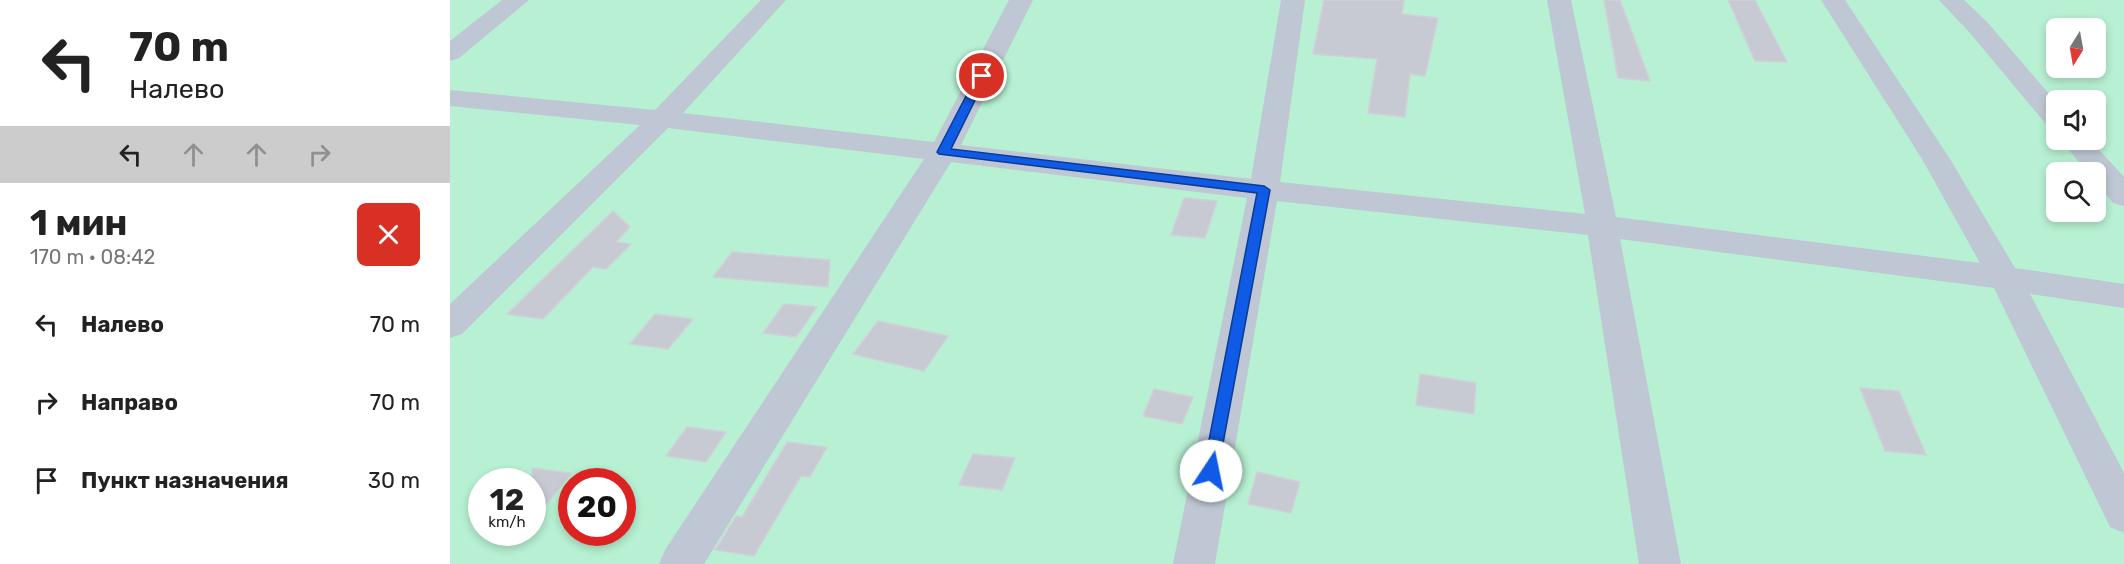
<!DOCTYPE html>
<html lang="ru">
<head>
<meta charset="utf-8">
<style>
	:root { --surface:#fff; --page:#f2f2f2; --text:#222; --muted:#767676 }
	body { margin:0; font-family:Rubik,sans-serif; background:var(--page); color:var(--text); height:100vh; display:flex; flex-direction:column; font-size:22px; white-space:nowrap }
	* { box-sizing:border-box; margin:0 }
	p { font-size:20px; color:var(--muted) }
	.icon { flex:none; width:33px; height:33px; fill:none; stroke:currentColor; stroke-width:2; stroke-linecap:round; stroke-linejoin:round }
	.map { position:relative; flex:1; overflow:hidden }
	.side { display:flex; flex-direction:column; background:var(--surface); width:450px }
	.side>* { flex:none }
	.top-card { background:#fff; color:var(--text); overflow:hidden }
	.needle { width:39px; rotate:191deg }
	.tools { position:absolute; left:1596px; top:18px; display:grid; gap:12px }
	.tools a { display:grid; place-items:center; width:60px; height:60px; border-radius:9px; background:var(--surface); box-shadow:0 3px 9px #0003; font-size:30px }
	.speed { position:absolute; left:18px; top:468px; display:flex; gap:12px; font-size:30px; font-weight:700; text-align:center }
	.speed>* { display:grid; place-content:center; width:78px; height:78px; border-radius:50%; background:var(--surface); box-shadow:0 3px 9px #0003; line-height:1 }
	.speed small { font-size:15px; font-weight:400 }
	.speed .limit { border:9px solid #d22; background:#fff; color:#111 }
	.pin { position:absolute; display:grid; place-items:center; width:51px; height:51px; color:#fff; margin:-26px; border:3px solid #fff; border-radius:50%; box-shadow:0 2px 6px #0007 }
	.me { position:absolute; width:66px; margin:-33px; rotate:11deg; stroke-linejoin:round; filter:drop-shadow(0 0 4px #0008) }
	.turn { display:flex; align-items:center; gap:21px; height:126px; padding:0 30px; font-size:27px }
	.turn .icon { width:78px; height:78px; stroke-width:2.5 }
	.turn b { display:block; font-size:42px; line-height:51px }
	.lanes { display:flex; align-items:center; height:57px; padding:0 30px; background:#0003; justify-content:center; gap:30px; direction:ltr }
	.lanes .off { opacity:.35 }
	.round { display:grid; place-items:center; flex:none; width:63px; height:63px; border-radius:9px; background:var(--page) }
	.summary { display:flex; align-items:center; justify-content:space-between; height:102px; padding:0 30px }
	h1 { font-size:36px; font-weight:700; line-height:45px }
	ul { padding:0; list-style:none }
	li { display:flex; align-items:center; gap:18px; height:78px; padding:0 30px }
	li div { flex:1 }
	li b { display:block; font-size:22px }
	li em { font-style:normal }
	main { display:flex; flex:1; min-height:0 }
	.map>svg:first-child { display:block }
	.green { fill:#b7f0d2; fill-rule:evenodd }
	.building { fill:#c8cad3; stroke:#d0d1d8; stroke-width:1.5 }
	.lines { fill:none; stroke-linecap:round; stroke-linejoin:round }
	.minor { fill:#bec7d3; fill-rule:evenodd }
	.route { fill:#105be5; stroke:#0a3b95; stroke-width:1.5 }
</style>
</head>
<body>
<main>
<section class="side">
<div class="top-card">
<div class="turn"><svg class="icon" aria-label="left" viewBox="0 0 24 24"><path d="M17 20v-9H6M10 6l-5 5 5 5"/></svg><div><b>70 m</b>Налево</div></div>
<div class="lanes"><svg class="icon" aria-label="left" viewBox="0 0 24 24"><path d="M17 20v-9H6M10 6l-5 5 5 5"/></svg><svg class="icon off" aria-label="ahead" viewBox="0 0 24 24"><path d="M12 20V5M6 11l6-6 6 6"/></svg><svg class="icon off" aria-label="ahead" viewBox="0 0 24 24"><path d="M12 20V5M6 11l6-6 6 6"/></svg><svg class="icon off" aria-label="right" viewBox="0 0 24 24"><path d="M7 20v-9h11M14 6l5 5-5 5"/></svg></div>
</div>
<div class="summary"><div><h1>1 мин</h1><p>170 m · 08:42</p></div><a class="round" style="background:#d93025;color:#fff"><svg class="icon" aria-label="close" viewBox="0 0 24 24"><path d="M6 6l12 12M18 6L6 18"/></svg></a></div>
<ul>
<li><svg class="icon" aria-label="left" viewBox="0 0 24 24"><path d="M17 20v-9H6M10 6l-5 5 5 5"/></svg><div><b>Налево</b></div><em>70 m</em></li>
<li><svg class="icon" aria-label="right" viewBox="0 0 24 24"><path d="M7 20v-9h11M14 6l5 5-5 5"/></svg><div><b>Направо</b></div><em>70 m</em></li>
<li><svg class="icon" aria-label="arrive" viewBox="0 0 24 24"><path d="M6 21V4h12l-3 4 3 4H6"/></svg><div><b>Пункт назначения</b></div><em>30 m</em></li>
</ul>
</section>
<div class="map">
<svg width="1674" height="564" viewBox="0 0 1674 564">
	<rect width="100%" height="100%" fill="#efecec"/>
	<path class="green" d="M0 0H1674V564H0ZM1606 28H1646V68H1606ZM1606 100H1646V140H1606ZM1606 172H1646V212H1606ZM32 482H82V532H32ZM122 482H172V532H122Z"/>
	<g class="building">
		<path d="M874 0H954L952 14 988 18 975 76 960 74 955 117 918 113 927 59 863 54Z"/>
		<path d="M1154 0H1170L1200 81 1168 78Z"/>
		<path d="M1278 0H1305L1337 62 1305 61Z"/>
		<path d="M734 198 767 201 755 238 721 235Z"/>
		<path d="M163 211 180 227 166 242 181 244 156 269 143 267 93 319 57 314Z"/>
		<path d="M282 252 380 260 378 287 263 277Z"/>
		<path d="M334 304 367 307 346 337 313 333Z"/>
		<path d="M205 314 243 319 218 349 180 344Z"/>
		<path d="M428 321 498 336 474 371 403 354Z"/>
		<path d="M970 374 1026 383 1024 414 966 405Z"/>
		<path d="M1410 388 1449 391 1476 455 1435 451Z"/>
		<path d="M704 389 743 397 732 424 693 416Z"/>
		<path d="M237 427 276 432 256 462 216 456Z"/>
		<path d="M337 442 377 447 360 477 351 476 304 556 265 550 286 516 292 517Z"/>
		<path d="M523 454 565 458 552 490 509 485Z"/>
		<path d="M82 468 121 473 82 523Z"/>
		<path d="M807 472 850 482 841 513 798 504Z"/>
	</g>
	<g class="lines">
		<g class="minor">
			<path d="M52 0H79L9 58 0 61V41Z"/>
			<path d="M311 0H336L233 113 484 142 559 0H583L511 145 801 179 831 0H855L830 182 1135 214 1097 0H1121L1166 217 1530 263 1472 159 1371 0H1395L1500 159 1565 268 1674 284V308L1580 294 1674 473V533L1660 527 1544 288 1170 239 1231 564H1189L1138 235 827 201 765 564H723L797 198 501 162 254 564H209L215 550 474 159 218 128 12 334 0 338V304L190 125 0 106V90L205 110Z"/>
			<path d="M1489 0H1514L1538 23 1606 102V126L1596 124 1520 33Z"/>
			<path d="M1611 140H1640L1674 177V206L1663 203 1646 182V172H1637Z"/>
		</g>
	</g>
	<path class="route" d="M528 73H536L537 76 501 149 814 186 820 190 767 476 761 478 756 476 753 471 807 193 489 154 487 152Z"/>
</svg>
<div class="tools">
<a><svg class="needle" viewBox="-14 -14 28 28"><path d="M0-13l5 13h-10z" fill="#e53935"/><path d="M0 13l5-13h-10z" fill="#767676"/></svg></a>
<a><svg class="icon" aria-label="sound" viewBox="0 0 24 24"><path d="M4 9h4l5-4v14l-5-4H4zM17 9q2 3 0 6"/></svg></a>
<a><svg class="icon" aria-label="search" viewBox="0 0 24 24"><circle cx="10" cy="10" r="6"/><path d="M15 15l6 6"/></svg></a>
</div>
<div class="speed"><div>12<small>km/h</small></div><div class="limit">20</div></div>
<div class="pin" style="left:532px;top:76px;background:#d93025"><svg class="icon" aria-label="arrive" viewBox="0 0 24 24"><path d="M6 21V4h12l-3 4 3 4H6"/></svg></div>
<svg class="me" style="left:761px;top:471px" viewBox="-20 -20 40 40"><circle r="19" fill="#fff"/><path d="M0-13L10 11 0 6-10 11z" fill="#105be5"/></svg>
</div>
</main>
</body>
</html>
